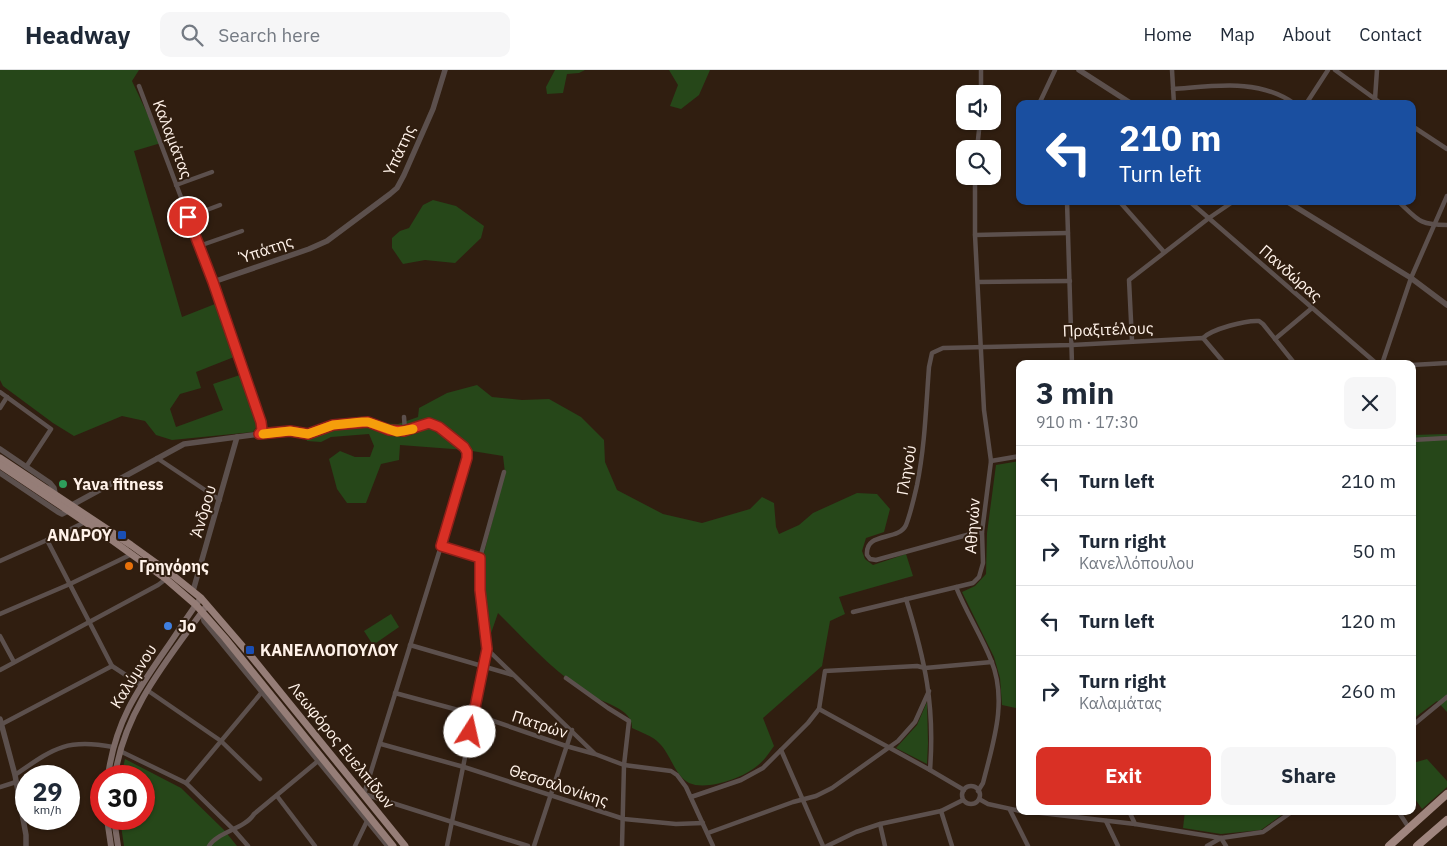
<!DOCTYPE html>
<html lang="en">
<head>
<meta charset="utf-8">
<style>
	:root { --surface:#fff; --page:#f6f6f7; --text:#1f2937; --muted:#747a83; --line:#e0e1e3; --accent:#d93025 }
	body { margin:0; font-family:"IBM Plex Sans",sans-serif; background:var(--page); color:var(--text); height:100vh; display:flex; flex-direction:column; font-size:19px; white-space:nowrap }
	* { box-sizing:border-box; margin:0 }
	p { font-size:16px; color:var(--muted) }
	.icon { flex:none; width:28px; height:28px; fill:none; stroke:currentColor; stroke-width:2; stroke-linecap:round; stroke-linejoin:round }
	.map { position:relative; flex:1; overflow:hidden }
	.sheet { position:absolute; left:1016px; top:290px; width:400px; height:455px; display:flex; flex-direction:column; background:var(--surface); border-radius:10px; box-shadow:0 1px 4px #0004 }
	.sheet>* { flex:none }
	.hud { position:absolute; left:1016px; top:30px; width:400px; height:105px; border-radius:10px; box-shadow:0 1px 4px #0004; background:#1a4fa0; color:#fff; overflow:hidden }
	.tools { position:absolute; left:956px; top:15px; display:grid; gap:10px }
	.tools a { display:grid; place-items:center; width:45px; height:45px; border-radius:10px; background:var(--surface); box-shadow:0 1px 4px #0004; font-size:25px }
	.speed { position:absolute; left:15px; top:695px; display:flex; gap:10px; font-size:25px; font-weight:700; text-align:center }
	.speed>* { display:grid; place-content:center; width:65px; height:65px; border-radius:50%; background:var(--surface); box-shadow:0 1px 4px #0004; line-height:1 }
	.speed small { font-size:12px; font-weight:400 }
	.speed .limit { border:8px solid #d22; background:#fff; color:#111 }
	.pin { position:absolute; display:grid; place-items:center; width:42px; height:42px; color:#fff; margin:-21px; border:2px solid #fff; border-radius:50%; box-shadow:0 1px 5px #0007 }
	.me { position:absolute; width:55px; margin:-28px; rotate:10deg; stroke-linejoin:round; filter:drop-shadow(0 0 4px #0008) }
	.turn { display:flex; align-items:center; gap:18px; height:105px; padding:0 20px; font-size:22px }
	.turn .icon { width:65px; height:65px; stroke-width:2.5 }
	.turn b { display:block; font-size:35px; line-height:42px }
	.round { display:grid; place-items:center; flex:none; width:52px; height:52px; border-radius:10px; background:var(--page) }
	.summary { display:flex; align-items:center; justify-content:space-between; height:85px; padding:0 20px }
	h1 { font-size:30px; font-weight:800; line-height:38px }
	.action { display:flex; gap:10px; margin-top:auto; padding:10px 20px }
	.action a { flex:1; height:58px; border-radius:10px; background:var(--accent); color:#fff; font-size:20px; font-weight:800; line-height:58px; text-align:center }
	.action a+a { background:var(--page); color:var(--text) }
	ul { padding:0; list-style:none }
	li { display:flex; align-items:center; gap:15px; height:70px; padding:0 20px; border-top:1px solid var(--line) }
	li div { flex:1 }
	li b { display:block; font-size:19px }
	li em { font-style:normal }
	header { display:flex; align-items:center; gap:30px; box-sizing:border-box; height:70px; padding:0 25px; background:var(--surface); border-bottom:1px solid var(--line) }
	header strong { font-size:24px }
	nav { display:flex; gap:28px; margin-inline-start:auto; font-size:18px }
	.search { width:350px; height:45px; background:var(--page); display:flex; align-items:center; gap:12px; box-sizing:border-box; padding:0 18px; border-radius:10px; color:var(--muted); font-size:19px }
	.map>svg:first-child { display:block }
	.green { fill:#264719 }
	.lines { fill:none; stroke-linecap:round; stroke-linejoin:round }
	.minor { stroke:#5c504d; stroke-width:4.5 }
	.tertiary { stroke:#5c504d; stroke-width:5.5 }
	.secondary { stroke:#7c6965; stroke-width:6 }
	.primary { stroke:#957d77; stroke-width:7 }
	.trunk { stroke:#a0867f; stroke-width:8 }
	.route-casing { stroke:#8d1f18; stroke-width:12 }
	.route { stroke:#d93025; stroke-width:9 }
	.slow { stroke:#f59e0b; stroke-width:9 }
	.leisure-dot { fill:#2e9e5b; stroke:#301e10; stroke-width:2 }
	.transit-dot { fill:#1a4fb4; stroke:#301e10; stroke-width:2 }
	.food-dot { fill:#e8710a; stroke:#301e10; stroke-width:2 }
	.shop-dot { fill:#3f7fe0; stroke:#301e10; stroke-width:2 }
	.labels { text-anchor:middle; stroke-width:4; stroke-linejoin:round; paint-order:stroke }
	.street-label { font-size:16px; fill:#fff2e9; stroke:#301e10 }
	.poi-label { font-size:16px; font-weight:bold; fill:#fff2e9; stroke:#301e10; text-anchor:start }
</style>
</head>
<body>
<header>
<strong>Headway</strong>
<div class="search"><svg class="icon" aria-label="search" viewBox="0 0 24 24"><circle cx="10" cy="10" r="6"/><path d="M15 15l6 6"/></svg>Search here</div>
<nav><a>Home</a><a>Map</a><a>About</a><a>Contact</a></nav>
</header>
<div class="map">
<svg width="1447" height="776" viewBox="0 0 1447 776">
	<rect width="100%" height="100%" fill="#301e10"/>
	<g class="green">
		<path d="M0 0H139L132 11 161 73 134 81 182 247 215 234 234 287 196 302 201 318 180 324 170 339 176 357 223 340 213 314 240 305 258 355 253 362 172 370 156 365 145 351 122 346 74 366 53 353 3 316 0 310Z"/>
		<path d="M555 0H585L579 3 567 4 563 23 547 24 546 17Z"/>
		<path d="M669 0H710L699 25 681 39 670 36 678 15Z"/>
		<path d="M433 130 456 136 484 156 481 168 455 193 425 190 403 194 392 178V168L400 161 409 158 423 135Z"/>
		<path d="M477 315 492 327 522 330 549 329 581 347 604 370 605 392 617 420 663 444 702 453 750 439 762 427 774 433 776 457 779 464 799 455 813 443 857 423 877 424 890 439 884 462 866 468 862 481 865 489 873 495 906 484 913 506 839 527 845 544 830 551 822 596 763 648 774 676C769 683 764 691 757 696 743 708 707 721 689 713 675 706 670 683 659 673 653 666 640 662 632 658 633 639 604 633 590 625 555 603 527 572 498 543L488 572 481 494 505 403 503 386 466 380 400 375 399 390 381 394 366 433H347L337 419 329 389 340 381 355 387H370L374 376 369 364 331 367 321 372 307 371 306 366 314 359 362 347 379 353 398 354 418 347 419 338 447 323Z"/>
		<path d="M1447 364V642L1437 631 1413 649 1412 365Z"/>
		<path d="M1020 391V639L1002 635 1000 608 994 587 962 522 975 516 986 504 987 463 996 395Z"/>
		<path d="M391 544 399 557 373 575 364 561Z"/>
		<path d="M927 632 928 673 927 694 896 678 917 655Z"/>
		<path d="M125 689 181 718 224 760 237 776H124L120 749H144V706H121Z"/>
		<path d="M1427 689 1447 711V717L1422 739 1413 726V693Z"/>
		<path d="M1185 741H1287L1261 760 1221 764 1183 758Z"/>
	</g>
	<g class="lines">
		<g class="minor">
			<path d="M981 0V24"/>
			<path d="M1172 0 1174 34"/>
			<path d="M1335 0 1382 34"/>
			<path d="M139 16 213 212"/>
			<path d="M1173 19C1215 16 1259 8 1295 34"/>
			<path d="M1375 29 1377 0"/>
			<path d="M1039 34 1055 0"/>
			<path d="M1306 34 1328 0"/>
			<path d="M1412 56 1447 79"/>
			<path d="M977 79 980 51"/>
			<path d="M176 115 212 102"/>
			<path d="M1067 131 1072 294"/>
			<path d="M1119 131 1164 182"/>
			<path d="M1189 131 1377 294"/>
			<path d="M1398 131C1418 150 1419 155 1447 155"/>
			<path d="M188 147 220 135"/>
			<path d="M975 165 1068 163"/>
			<path d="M199 176 242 161"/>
			<path d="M978 212 1070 211"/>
			<path d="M1203 268C1212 259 1246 250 1259 251L1263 254 1295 294"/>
			<path d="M1275 269 1312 238"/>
			<path d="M1132 271 1129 210 1209 148 1234 131"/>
			<path d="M1382 294 1411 208 1447 126"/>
			<path d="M1412 295 1447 293"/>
			<path d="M0 322 51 359 26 397"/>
			<path d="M0 338 7 327"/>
			<path d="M404 347 405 361C413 360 419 355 427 354 439 352 464 374 467 384L441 476 364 724 528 776"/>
			<path d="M259 364 290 361 308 364 333 355 368 352 389 360 405 361"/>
			<path d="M1412 370 1447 368"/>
			<path d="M157 388 220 430"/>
			<path d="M991 391 1020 386"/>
			<path d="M982 462 974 463 876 490 870 489 867 485C865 461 898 472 906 455 911 442 914 428 917 415 925 376 926 336 929 297L932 283 943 278 1072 275 1203 268 1225 294"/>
			<path d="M47 470 112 596 141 615"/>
			<path d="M441 476 480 488"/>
			<path d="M0 491 65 462 85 452"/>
			<path d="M956 517C966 542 981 565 991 590 1008 631 993 673 983 713L978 721"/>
			<path d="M906 529C925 590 935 635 930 700"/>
			<path d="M853 542 973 513 979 507 983 493 982 462 991 391 984 340 975 165V106"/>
			<path d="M0 544 70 514 132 484"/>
			<path d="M0 566 14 592"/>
			<path d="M410 575 513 605"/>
			<path d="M487 579 594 683"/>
			<path d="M0 600 158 515 166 509"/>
			<path d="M566 608 608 638 629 651 624 695 622 776"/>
			<path d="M147 620 221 671 260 709"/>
			<path d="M395 623 473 644 566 676 595 684 624 695 671 701 677 705 686 717 713 776"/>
			<path d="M819 639 930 700 964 720"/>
			<path d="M2 654 112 596"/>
			<path d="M1412 656 1447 627"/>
			<path d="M381 674 464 697 624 749 676 754 703 753"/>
			<path d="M781 680 823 776"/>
			<path d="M120 681 186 713 234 760 248 776"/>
			<path d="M15 705C53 679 65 668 113 677"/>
			<path d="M186 713 262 622"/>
			<circle cx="971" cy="725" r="9"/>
			<path d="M0 717 16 712"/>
			<path d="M277 726 315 776"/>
			<path d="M691 727 741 710 763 698 808 653 819 639 825 601 917 596 925 598 992 592"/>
			<path d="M979 729 988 734 1020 741"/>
			<path d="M1010 740 1028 776"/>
			<path d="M941 741 952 776"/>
			<path d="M1024 741 1135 754 1221 768 1263 762 1293 741"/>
			<path d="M1129 741 1135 754"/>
			<path d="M1398 741 1409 758"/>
			<path d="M1106 751 1118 776"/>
			<path d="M880 754 885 776"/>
			<path d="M708 763 793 732 816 726 832 718 898 671 915 652 929 621"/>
			<path d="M1221 768 1226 776"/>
			<path d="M209 776C217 762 245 759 254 744L318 691"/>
			<path d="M355 776 368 749"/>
			<path d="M447 776 487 579 480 520V488L504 402"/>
			<path d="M534 776 572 660"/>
			<path d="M827 776 856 762 880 754 941 741 963 730"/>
			<path d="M1207 776 1221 768"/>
		</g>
		<g class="tertiary">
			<path d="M1079 0 1132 34"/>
			<path d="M1286 131 1411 208 1447 235"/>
			<path d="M0 379 50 413 54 418 55 423"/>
			<path d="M0 403 58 442 62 444 68 441"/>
			<path d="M72 435 184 374 259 364 262 360 261 352 213 212 309 179 327 171 390 124 397 118 404 105 433 39 445 0"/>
			<path d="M193 521 237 367"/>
			<path d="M202 542 204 551 388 776"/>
			<path d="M0 649 15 705 26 765V776"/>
		</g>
		<g class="secondary">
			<path d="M108 706C115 653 136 622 166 579 178 562 188 545 201 528"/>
			<path d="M115 706C124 640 169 588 207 535"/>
			<path d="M107 749 111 776"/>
			<path d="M114 749 118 776"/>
		</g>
		<g class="primary">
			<path d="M0 388 131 475 170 503 201 528 251 586 405 776"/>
			<path d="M0 395 106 466 166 509 196 535 225 568 393 776"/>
		</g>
		<g class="trunk">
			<path d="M1389 776 1447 724"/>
			<path d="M1417 776 1447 750"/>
		</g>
	</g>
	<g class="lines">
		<g class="route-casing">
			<path id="route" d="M188 147 213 212 261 352 262 360 259 364 290 361 308 364 333 355 368 352 389 360 404 361 429 353 439 357 464 377 467 382V388L441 476 480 488V520L487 579 470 662"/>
		</g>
		<use href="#route" class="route"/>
		<path class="slow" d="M263 364 290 361 308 364 333 355 362 352H368L397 362 413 359"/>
	</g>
	<circle class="leisure-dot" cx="63" cy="414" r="5"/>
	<g class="transit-dot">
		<rect x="117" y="460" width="10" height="10" rx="2.5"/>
		<rect x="245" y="575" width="10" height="10" rx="2.5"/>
	</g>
	<circle class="food-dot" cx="129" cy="496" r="5"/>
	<circle class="shop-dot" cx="168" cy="556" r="5"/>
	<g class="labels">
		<g class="street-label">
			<text transform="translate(173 69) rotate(69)" y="6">Καλαμάτας</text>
			<text transform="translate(399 80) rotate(-65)" y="6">Υπάτης</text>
			<text transform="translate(266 179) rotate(-19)" y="6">Ύπάτης</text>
			<text transform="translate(1291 203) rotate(41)" y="6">Πανδώρας</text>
			<text transform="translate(1108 259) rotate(-2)" y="6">Πραξιτέλους</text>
			<text transform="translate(906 400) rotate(-80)" y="6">Γληνού</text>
			<text transform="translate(203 441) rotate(-74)" y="6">Άνδρου</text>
			<text transform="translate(972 456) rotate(-86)" y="6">Αθηνών</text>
			<text transform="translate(133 606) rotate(-58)" y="6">Καλύμνου</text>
			<text transform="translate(540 654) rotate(18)" y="6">Πατρών</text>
			<text transform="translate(342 675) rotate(51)" y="6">Λεωφόρος Ευελπίδων</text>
			<text transform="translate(559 715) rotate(18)" y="6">Θεσσαλονίκης</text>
		</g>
		<g class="poi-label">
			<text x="73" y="420">Yava fitness</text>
			<text x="112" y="471" text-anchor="end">ΑΝΔΡΟΥ</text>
			<text x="139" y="502">Γρηγόρης</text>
			<text x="178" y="562">Jo</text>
			<text x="260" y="586">ΚΑΝΕΛΛΟΠΟΥΛΟΥ</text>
		</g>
	</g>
</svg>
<div class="tools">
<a><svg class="icon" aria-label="sound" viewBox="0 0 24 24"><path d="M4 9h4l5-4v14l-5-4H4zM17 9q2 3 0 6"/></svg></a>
<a><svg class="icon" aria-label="search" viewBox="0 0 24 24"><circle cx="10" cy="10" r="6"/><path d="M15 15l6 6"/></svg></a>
</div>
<div class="speed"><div>29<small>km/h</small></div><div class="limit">30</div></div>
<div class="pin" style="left:188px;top:147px;background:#d93025"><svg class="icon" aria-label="arrive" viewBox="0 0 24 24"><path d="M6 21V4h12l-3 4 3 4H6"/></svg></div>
<svg class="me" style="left:470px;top:662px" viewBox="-20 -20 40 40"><circle r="19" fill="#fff"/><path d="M0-13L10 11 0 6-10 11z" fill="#d93025"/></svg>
<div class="hud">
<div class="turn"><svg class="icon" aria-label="left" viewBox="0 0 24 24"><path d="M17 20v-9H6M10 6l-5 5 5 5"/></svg><div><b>210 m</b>Turn left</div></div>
</div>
<section class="sheet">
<div class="summary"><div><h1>3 min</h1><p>910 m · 17:30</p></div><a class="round"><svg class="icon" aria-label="close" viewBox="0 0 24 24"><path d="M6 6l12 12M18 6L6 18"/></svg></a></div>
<ul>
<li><svg class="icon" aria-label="left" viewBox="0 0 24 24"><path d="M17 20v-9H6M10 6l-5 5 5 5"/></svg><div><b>Turn left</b></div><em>210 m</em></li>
<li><svg class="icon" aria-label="right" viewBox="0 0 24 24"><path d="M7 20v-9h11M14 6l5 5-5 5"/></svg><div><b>Turn right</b><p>Κανελλόπουλου</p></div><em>50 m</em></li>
<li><svg class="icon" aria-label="left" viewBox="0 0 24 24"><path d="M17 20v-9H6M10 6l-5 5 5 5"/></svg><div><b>Turn left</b></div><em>120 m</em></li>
<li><svg class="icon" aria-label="right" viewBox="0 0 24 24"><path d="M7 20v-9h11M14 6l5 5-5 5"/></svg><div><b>Turn right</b><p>Καλαμάτας</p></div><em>260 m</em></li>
</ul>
<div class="action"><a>Exit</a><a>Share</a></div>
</section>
</div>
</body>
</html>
